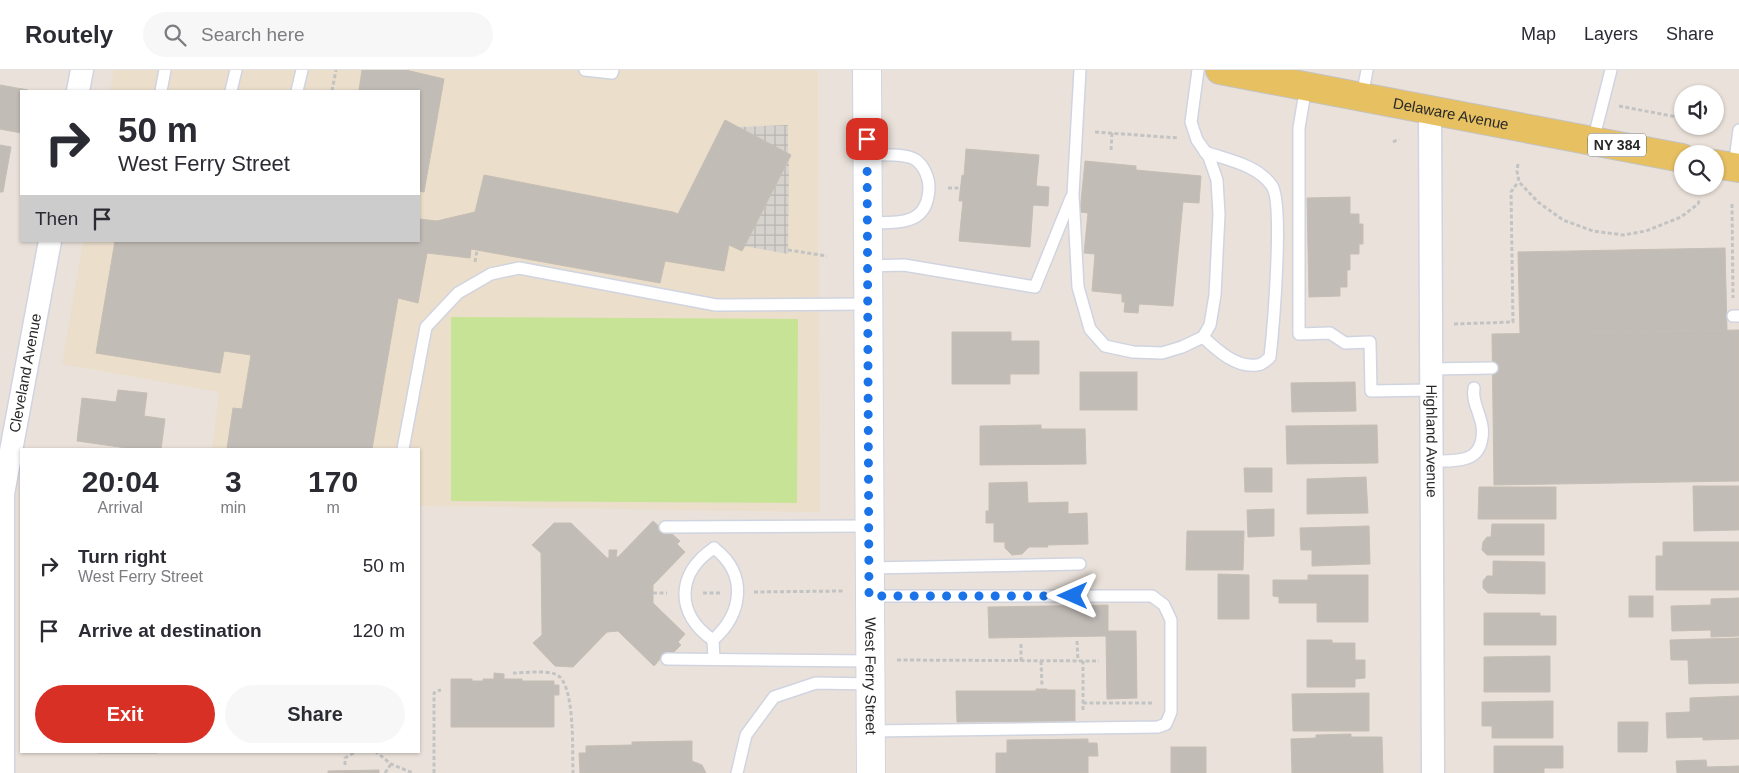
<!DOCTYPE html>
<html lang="en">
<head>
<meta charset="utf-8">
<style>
	:root { --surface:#fff; --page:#f7f7f7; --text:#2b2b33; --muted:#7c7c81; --line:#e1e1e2; --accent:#d93025 }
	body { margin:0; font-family:Helvetica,sans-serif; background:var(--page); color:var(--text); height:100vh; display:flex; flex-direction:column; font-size:19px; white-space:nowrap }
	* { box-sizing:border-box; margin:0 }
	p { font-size:16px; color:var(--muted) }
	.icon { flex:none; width:28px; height:28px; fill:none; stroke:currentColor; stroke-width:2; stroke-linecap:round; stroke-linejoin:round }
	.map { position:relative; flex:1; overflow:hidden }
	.sheet { position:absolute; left:20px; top:378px; width:400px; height:305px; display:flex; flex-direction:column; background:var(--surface); border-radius:0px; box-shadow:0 1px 4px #0004 }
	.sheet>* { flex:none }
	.hud { position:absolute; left:20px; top:20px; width:400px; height:152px; border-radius:0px; box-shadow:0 1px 4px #0004; background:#fff; color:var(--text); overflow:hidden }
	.tools { position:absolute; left:1674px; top:15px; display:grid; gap:10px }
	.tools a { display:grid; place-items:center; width:50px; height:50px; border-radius:50%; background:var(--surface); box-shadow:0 1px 4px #0004; font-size:25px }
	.pin { position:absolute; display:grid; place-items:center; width:42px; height:42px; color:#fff; margin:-21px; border-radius:10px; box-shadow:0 2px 8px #0006 }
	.me { position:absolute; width:55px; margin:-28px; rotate:270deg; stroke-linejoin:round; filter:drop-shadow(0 0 4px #0008) }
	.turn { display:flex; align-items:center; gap:18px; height:105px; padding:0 15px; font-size:22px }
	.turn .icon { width:65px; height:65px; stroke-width:2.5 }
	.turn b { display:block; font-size:35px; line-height:42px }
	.then { display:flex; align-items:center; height:48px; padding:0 15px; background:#0003; gap:10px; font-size:19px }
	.eta { display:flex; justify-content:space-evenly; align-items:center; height:85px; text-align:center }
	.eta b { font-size:30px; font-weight:700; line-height:35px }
	.primary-button { display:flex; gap:10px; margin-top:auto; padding:10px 15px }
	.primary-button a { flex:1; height:58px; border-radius:30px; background:var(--accent); color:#fff; font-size:20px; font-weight:700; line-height:58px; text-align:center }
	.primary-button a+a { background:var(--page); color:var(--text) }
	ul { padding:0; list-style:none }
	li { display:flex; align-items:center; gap:15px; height:65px; padding:0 15px }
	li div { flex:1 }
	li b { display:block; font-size:19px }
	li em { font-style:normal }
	header { display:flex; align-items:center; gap:30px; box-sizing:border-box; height:70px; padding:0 25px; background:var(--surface); border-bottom:1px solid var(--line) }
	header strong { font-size:24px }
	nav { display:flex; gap:28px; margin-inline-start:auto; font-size:18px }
	.search { width:350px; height:45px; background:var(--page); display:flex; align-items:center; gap:12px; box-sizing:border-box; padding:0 18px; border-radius:28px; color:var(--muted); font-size:19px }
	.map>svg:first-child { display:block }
	.education { fill:#ebdecb }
	.pitch { fill:#c7e496 }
	.plaza { fill:url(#plaza-grid) }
	.building { fill:#c2bcb7; stroke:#c5beb4 }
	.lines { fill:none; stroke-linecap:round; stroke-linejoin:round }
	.service-casing { stroke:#d0d4e0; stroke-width:14 }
	.minor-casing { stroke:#d0d4e0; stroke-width:25 }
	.tertiary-casing { stroke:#d0d4e0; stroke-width:30 }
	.primary-casing { stroke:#c3c3c3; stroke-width:30 }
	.path { stroke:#c3c3c3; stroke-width:3; stroke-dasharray:4 2.5; stroke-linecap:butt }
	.service { stroke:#fff; stroke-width:11 }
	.minor { stroke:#fff; stroke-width:22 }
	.tertiary { stroke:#fff; stroke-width:28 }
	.primary { stroke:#e7c062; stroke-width:28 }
	.route { stroke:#1a73e8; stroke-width:9; stroke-dasharray:0 16.2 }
	.labels { text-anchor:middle; stroke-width:5; stroke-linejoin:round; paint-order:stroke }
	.shield { fill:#fff; stroke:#686868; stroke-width:1 }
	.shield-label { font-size:14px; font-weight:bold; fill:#282828 }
	.street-label { font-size:15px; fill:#282828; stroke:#fff }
</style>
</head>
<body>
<header>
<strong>Routely</strong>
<div class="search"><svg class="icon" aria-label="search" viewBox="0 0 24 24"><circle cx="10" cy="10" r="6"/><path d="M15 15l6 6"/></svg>Search here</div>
<nav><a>Map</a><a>Layers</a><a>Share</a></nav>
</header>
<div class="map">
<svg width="1739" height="703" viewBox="0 0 1739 703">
	<defs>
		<pattern id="plaza-grid" width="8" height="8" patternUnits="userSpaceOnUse" patternTransform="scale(1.25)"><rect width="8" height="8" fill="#d6d2cd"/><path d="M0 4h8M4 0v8" fill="none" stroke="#b8b4b0"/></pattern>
	</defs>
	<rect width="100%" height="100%" fill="#eae2da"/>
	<path class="education" d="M114 0H818L820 442 419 436V379H212L219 322 62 294 83 171H419V21H110Z"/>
	<path class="pitch" d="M451 247 798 249 797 433 451 431Z"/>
	<g class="plaza">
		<path d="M788 55V84L737 57Z"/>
		<path d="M789 90 788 184 744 176 785 97Z"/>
	</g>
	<g class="building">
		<path d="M362 0H406L444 9 424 122 419 121V21L359 20Z"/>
		<path d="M0 15 28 20V21H21V63L0 59Z"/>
		<path d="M725 50 791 85 742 181 729 175 724 201 665 191 660 213 471 179 470 188 427 183 418 233 398 228 372 379H227L233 338 242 339 251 285 224 281 220 303 96 283 115 171H419V149L437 151 475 142 484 105 673 142 678 144Z"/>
		<path d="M0 75 11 77 3 122H0Z"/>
		<path d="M966 79 1039 85 1036 116 1049 117 1048 136 1033 135 1030 177 959 171 963 131H959L962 105 964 106Z"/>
		<path d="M1085 91 1136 96V100L1201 106 1199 133 1183 132 1173 236 1139 234 1138 243 1124 242 1125 232H1122V224L1092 221 1095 184 1084 183 1088 143 1080 142Z"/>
		<path d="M1350 127V144H1359V154H1363V174H1359V184H1350V200H1347V217H1340V226L1309 227 1307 128Z"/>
		<path d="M1725 178 1727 260 1520 264 1518 182Z"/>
		<path d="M1739 260V411L1494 415 1492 264Z"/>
		<path d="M952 262H1011V271H1039V304H1010V314H952Z"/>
		<rect x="1080" y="302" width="57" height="38"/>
		<path d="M1355 312 1356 341 1292 342 1291 313Z"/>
		<path d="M118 320 147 323 144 346 165 349 161 379H134L77 371 82 328 116 332Z"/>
		<path d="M1041 355V359H1085L1086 394 980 395V356Z"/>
		<path d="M1377 355 1378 393 1287 394 1286 356Z"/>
		<path d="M1244 398H1272V422H1245Z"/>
		<path d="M1366 407 1368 443 1307 444V409Z"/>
		<path d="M1027 412 1028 433 1068 432V444L1087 443 1088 474 1047 475 1048 477H1029L1022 484 1012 485 1005 478V472H994V453H986V441H989V413Z"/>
		<path d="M1693 416H1739V460L1694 461Z"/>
		<path d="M1479 417H1556V449H1478Z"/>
		<path d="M1274 439V466L1248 467 1247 440Z"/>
		<path d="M653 451 661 458 663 456 680 471 677 474 685 482 653 515V533L685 564 678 572 681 575 665 591 661 588 654 596 618 561 607 562 573 597 555 596 533 573 542 565 541 483 532 475 554 453H571L607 488H609V480H617L616 487H618Z"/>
		<path d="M1492 454H1544V485H1487L1482 480 1483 472 1487 467H1491Z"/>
		<path d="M1369 456 1370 494 1312 496V480H1301L1300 458Z"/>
		<path d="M1187 461H1244L1243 500H1186Z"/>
		<path d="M1663 472H1739V520H1656V486H1663Z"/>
		<path d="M1493 491 1545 492V524L1488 523 1483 518V511L1487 506H1493Z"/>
		<path d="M1218 504 1249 505V549H1218Z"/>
		<path d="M1308 505H1368V552H1317V533H1279V527L1273 526V510H1308Z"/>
		<rect x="1629" y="526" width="24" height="21"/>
		<path d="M1739 528V566L1711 567V560L1672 561 1671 536 1711 535V529Z"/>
		<path d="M1108 535V561H1136L1137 628 1107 629 1106 566 989 568 988 537Z"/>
		<path d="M1484 543H1540V546H1556V575H1484Z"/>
		<path d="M1739 568V613L1689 614 1688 590H1671L1670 570Z"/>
		<path d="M1307 570H1332V573H1355V590H1365V608L1355 609V617H1307Z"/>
		<path d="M1550 586V622H1484V587Z"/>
		<path d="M494 603 504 604V609H522V611H554V615H559V625H554V657H451V609H472V611H483V609H494Z"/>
		<path d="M1036 619H1047V620H1075V651L957 652 956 621H1036Z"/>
		<path d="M1369 623V661H1293L1292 624Z"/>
		<path d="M1739 626V669L1703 670V667L1667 668 1666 643 1690 642V628Z"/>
		<path d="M1553 631V668H1492V656H1482V632Z"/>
		<path d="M1618 652H1648L1647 682H1618Z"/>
		<path d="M1351 664V667H1382L1383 703H1292L1291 669 1316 668V665Z"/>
		<path d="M1088 669V673H1097L1098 686H1088V703H996V683H1007V670Z"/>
		<path d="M692 671V691L702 695 706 703H580L579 683H586V676L632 675V672Z"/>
		<path d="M1494 676H1563V698H1544V703H1494Z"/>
		<rect x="1171" y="677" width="35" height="26"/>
		<rect x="98" y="681" width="59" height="2"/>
		<path d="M1706 690 1707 697 1739 696V703H1677L1676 691Z"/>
		<path d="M379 700V703H328V701Z"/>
	</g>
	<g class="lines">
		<g class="service-casing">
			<g id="service">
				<path d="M585 0 612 3 613 0"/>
				<path d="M1080 0 1073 124 1078 217 1090 259 1105 276 1133 282 1162 283 1182 277 1203 267 1210 255 1215 225 1219 144 1217 110 1209 87 1197 70 1191 52 1198 0"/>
				<path d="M1306 16 1299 58V264L1330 263 1345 273 1370 272 1371 321 1431 320"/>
				<path d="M161 21 165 0"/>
				<path d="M231 21 236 0"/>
				<path d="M297 21 302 0"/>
				<path d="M1362 27 1367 0"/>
				<path d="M1593 71 1611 0"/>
				<path d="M867 85C880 85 906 83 916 90 924 96 929 108 929 117 928 157 898 152 867 153"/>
				<path d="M1734 97 1739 60"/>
				<path d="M867 196 904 195 1035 217 1071 128"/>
				<path d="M1733 246H1739"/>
				<path d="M1203 267C1217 280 1236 298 1257 295 1262 295 1267 290 1270 287 1273 261 1284 133 1272 116 1258 95 1228 90 1205 82"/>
				<path d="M1431 299 1492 298"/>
				<path d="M403 379 426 257 458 223 491 204 519 198 716 235 868 234"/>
				<path d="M1432 391C1443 391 1456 392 1467 388 1483 383 1485 362 1480 348 1477 337 1472 329 1474 318"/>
				<path d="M665 457 869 456"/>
				<path d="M869 498 1080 494"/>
				<path d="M869 526H1152L1164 535 1171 550V642L1166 654 1158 657 871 661"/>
				<path d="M713 570C675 544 676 503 714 478"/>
				<path d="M667 589 870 591"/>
				<path d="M714 589 713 570C743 543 748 504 714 478"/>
				<path d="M737 703 746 665 774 627 816 613 870 614"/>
			</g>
		</g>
		<g class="minor-casing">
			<g id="minor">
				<path d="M78 21 82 0"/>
				<path id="s1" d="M1430 39 1433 703"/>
				<path id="s2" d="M3 703V424L50 171"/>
			</g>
		</g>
		<g class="tertiary-casing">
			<g id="tertiary">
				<path id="s3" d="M867 0 871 703"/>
			</g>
		</g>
		<g class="primary-casing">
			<g id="primary">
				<path id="s4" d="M1220 0 1682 88"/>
				<path d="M1715 94 1739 98"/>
			</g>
		</g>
		<g class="path">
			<path d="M332 21 336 0"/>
			<path d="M1619 36 1682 48"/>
			<path d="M1095 62 1179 68"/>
			<path d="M1393 72 1399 69"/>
			<path d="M1111 80 1112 63"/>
			<path d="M1518 94 1517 101 1519 112 1538 132 1563 150 1593 161 1623 165 1646 161 1681 147 1698 134 1700 128"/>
			<path d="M948 118H961"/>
			<path d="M1732 134 1733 228"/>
			<path d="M788 180 827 186"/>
			<path d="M475 192 477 180"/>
			<path d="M1454 254 1513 252 1511 122 1518 112"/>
			<path d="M754 522 843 521"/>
			<path d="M653 523H667"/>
			<path d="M703 523H720"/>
			<path d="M1077 571 1078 591"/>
			<path d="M897 590 1099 591"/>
			<path d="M1021 591V574"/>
			<path d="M1041 591 1042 616"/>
			<path d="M513 603C524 603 544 600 555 604 576 610 572 684 573 703"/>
			<path d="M1083 633H1152"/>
			<path d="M1083 640V591"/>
			<path d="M375 681 391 694 413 703"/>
			<path d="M345 695V688L357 681"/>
			<path d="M385 703 391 694"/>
			<path d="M434 703V623L437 621 441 620"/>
		</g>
		<use href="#service" class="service"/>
		<use href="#minor" class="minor"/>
		<use href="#tertiary" class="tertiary"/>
		<use href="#primary" class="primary"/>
	</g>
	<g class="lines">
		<path class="route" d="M867 69 869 526H1073"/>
	</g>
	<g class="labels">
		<rect class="shield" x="1588" y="63.5" width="58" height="23" rx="4"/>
		<g class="shield-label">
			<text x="1617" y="80">NY 384</text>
		</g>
		<g class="street-label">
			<text dy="5" stroke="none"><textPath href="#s4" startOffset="235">Delaware Avenue</textPath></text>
			<text dy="5" stroke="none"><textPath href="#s2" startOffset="402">Cleveland Avenue</textPath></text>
			<text dy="5" stroke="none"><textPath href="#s1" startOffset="332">Highland Avenue</textPath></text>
			<text dy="5" stroke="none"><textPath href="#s3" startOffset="606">West Ferry Street</textPath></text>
		</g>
	</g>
</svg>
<div class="tools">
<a><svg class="icon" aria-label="sound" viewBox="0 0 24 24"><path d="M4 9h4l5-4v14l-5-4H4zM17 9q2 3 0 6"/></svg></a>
<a><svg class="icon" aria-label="search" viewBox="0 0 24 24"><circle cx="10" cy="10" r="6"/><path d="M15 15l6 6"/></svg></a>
</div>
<div class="pin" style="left:867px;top:69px;background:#d93025"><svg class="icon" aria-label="arrive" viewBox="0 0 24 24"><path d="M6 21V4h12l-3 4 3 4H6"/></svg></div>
<svg class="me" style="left:1073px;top:526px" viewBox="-20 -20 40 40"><path d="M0-17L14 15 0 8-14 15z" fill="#1a73e8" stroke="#fff" stroke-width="4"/></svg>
<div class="hud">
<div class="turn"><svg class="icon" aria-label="right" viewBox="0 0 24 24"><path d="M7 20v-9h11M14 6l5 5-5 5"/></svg><div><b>50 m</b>West Ferry Street</div></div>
<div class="then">Then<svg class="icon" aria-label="arrive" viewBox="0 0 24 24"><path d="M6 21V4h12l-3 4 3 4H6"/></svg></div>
</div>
<section class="sheet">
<div class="eta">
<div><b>20:04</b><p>Arrival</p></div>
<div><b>3</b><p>min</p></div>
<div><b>170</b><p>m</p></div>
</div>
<ul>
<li><svg class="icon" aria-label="right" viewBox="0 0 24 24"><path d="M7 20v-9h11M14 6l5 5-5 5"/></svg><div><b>Turn right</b><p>West Ferry Street</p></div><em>50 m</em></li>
<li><svg class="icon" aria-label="arrive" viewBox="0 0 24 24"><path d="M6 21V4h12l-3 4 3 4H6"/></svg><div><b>Arrive at destination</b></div><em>120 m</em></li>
</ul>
<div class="primary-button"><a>Exit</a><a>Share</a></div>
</section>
</div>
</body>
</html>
